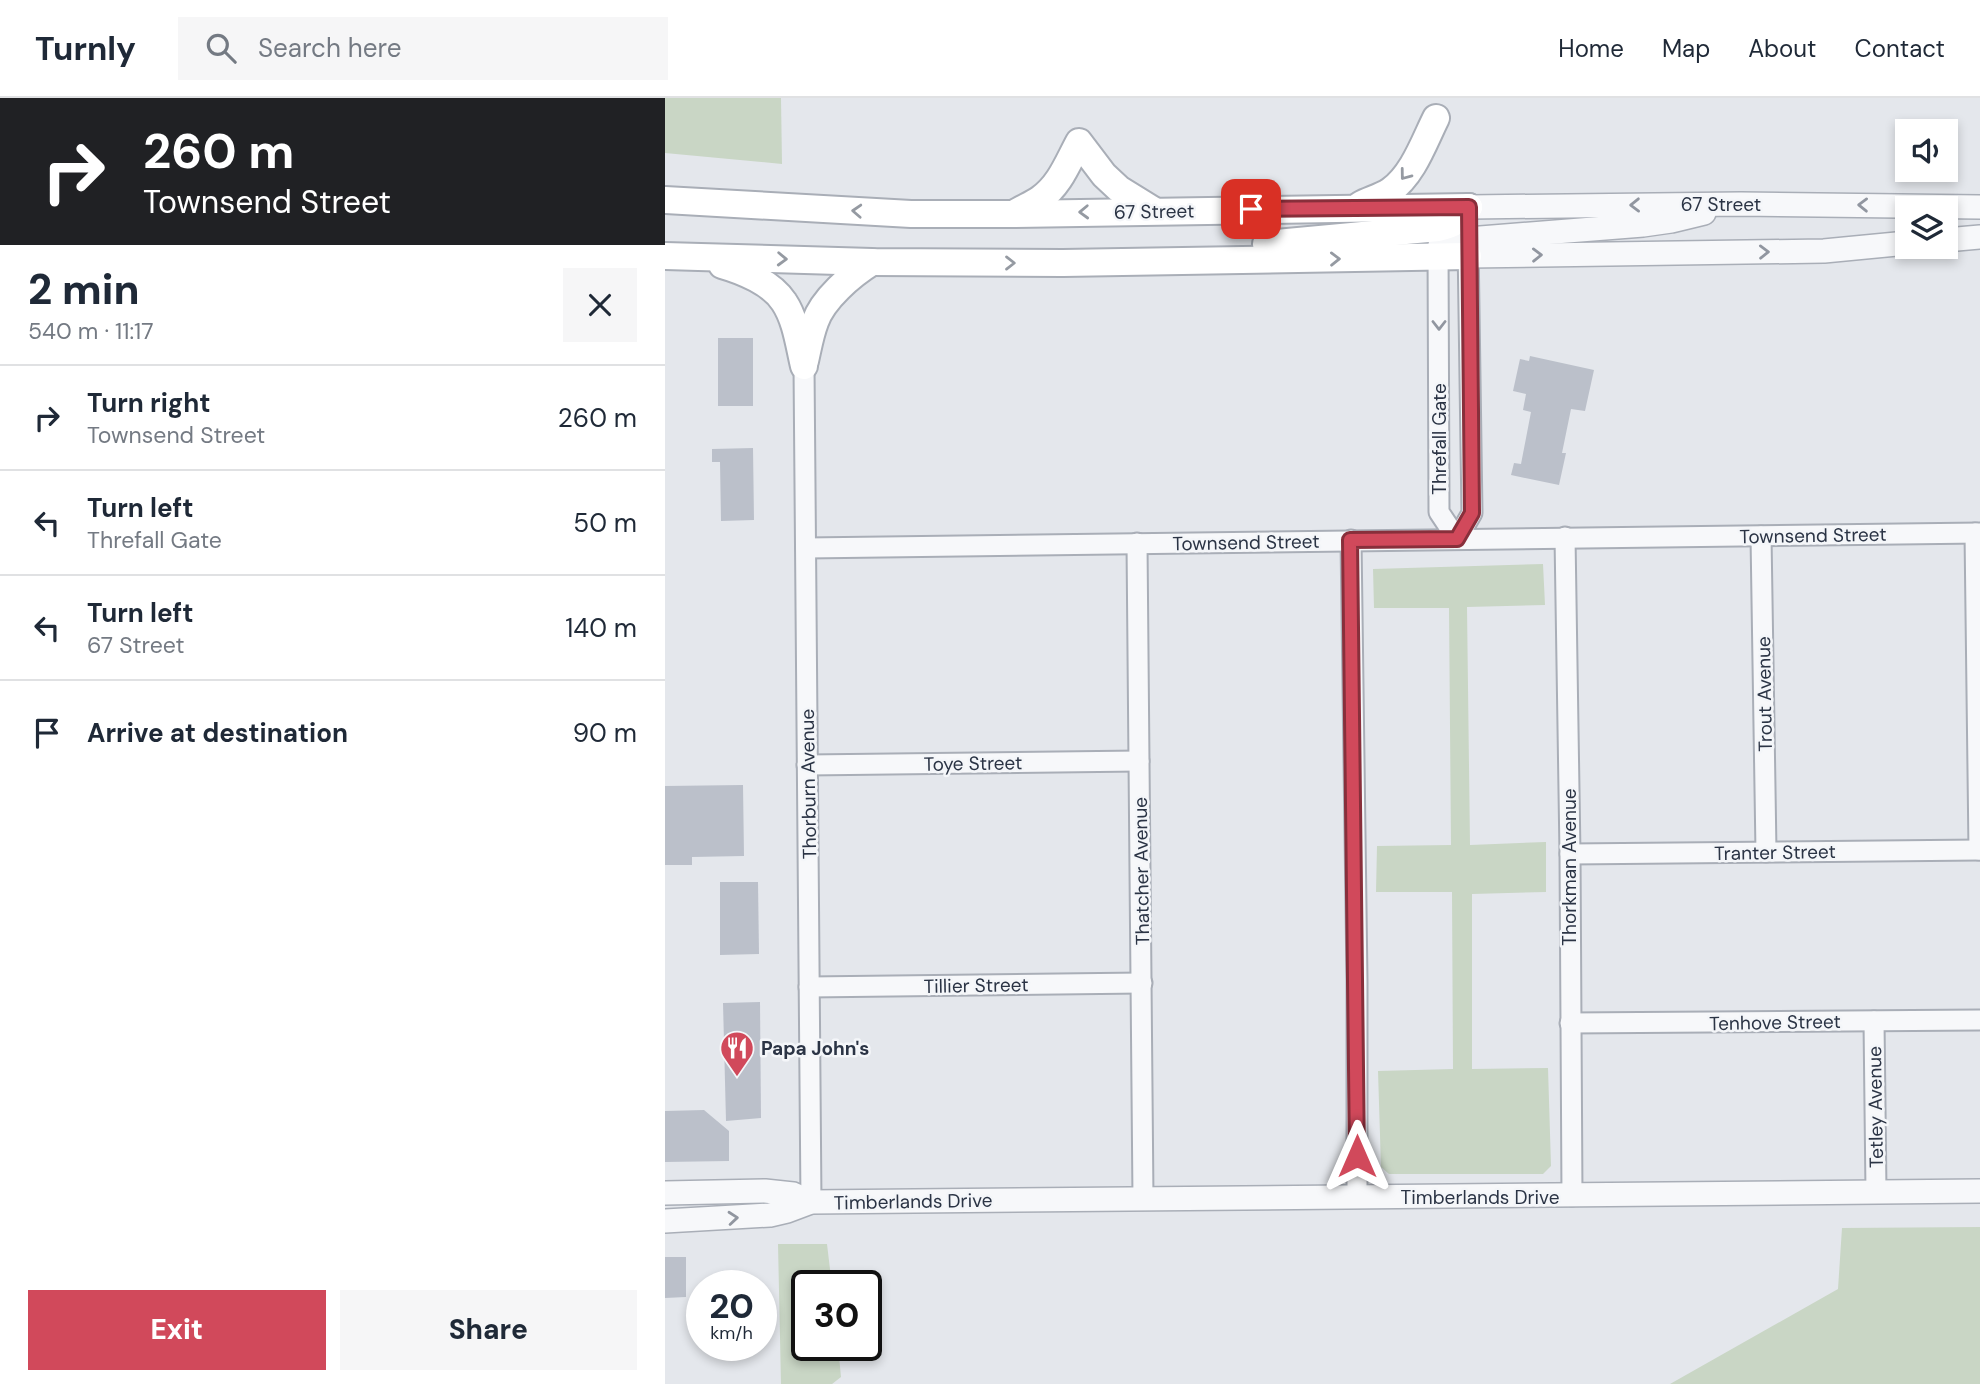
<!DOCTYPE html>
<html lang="en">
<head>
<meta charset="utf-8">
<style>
	:root { --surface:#fff; --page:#f6f6f7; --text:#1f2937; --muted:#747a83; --line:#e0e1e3; --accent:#d1495b }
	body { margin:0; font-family:"DM Sans",sans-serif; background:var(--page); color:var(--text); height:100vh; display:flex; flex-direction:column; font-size:26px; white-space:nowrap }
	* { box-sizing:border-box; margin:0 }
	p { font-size:23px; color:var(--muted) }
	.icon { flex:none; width:38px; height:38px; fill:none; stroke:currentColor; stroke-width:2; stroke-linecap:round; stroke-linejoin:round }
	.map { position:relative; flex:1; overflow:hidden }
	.sheet { display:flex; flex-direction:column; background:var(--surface); width:665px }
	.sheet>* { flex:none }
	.top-card { background:#202124; color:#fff; overflow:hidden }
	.controls { position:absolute; left:1230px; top:21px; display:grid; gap:14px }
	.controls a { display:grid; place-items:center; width:63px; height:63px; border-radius:0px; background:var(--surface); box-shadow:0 4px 10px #0003; font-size:35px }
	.speed { position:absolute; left:21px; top:1172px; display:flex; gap:14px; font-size:35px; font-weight:700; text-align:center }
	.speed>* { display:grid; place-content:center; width:91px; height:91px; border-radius:50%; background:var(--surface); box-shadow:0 4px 10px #0003; line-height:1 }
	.speed small { font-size:18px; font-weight:400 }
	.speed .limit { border:4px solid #111; border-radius:10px; background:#fff; color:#111 }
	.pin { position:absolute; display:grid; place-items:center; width:60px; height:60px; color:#fff; margin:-30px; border-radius:14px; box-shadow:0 4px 10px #0006 }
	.me { position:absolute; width:77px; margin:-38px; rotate:0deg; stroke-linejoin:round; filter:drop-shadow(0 0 5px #0008) }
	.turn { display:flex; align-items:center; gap:24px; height:147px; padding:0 28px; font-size:32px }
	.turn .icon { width:91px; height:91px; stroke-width:2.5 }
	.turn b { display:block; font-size:49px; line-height:60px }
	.round { display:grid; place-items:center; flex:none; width:74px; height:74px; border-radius:0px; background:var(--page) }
	.headline { display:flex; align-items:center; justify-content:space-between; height:119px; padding:0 28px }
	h1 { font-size:42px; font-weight:800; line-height:52px }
	.cta { display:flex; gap:14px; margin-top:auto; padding:14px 28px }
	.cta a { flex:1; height:80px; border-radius:0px; background:var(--accent); color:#fff; font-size:28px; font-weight:800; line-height:80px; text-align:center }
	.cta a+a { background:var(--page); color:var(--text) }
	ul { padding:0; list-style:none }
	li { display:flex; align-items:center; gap:21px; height:105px; padding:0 28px; border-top:2px solid var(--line) }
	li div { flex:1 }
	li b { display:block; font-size:26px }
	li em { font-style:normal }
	header { display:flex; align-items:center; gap:42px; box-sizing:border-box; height:98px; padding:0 35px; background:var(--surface); border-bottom:2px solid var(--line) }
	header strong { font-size:33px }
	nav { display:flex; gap:38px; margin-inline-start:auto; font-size:24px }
	.search { width:490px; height:63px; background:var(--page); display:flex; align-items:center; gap:18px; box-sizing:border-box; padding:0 24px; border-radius:0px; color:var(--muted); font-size:26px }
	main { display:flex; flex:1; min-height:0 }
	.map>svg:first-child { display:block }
	.green { fill:#c9d6c5 }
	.building { fill:#bbc0ca }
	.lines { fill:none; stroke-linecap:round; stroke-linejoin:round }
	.minor-casing { stroke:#a9aeb7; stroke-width:23 }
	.tertiary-casing { stroke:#a9aeb7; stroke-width:26 }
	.secondary-casing { stroke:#a9aeb7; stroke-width:30 }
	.minor { stroke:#f7f8fa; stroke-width:19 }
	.tertiary { stroke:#f7f8fa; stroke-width:23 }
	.secondary { stroke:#fff; stroke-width:26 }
	.oneway { stroke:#959aa2 }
	.oneway2 { stroke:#9196a0 }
	.route-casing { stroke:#882f3b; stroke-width:18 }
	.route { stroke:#d1495b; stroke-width:12 }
	.labels { text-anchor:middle; stroke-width:5; stroke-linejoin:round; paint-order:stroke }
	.street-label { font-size:19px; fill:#2b3445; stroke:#f4f6f9 }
	.poi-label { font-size:19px; font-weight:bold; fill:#2b3445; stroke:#f4f6f9; text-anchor:start }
</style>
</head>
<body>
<header>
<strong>Turnly</strong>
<div class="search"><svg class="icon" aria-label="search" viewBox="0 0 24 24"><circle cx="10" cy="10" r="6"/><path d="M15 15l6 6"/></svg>Search here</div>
<nav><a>Home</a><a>Map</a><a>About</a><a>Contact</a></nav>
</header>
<main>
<section class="sheet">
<div class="top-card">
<div class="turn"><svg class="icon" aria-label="right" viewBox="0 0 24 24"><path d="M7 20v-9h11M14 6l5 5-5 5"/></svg><div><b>260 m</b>Townsend Street</div></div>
</div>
<div class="headline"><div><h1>2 min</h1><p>540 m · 11:17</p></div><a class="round"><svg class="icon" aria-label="close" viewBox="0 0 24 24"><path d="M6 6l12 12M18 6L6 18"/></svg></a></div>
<ul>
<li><svg class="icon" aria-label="right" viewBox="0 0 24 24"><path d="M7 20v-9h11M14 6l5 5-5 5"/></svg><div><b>Turn right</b><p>Townsend Street</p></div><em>260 m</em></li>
<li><svg class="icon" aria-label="left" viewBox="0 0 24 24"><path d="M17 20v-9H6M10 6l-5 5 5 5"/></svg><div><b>Turn left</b><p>Threfall Gate</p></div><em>50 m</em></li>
<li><svg class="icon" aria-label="left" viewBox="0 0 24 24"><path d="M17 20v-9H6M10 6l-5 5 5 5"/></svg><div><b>Turn left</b><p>67 Street</p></div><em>140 m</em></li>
<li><svg class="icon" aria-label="arrive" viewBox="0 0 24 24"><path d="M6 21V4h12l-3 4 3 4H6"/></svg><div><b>Arrive at destination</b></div><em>90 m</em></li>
</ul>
<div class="cta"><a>Exit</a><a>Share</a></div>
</section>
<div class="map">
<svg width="1315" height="1286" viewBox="0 0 1315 1286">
	<rect width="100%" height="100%" fill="#e4e7ec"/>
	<g class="green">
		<path d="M0 0H116L117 66 0 55Z"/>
		<path d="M878 466 880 507 802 509 805 747 881 744V794L807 796V971L883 970 886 1068 878 1076H724L716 1069 713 973 788 971 787 794H711L712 748 786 747 784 510H709L708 471Z"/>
		<path d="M1315 1129V1286H1005L1173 1191 1177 1130Z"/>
		<path d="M113 1146H162L167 1188H142V1248H173L176 1279 167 1286H116Z"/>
	</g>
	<g class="building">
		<rect x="53" y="240" width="35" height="68"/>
		<path d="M865 258 929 272 920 313 906 311 897 355H901L894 387 846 377 849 365 856 366 866 314 858 312 861 296 848 293 855 261 864 263Z"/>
		<path d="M88 350 89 422 56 423 55 364H47V351Z"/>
		<path d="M78 687 79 758 27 759V767H0V688Z"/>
		<path d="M55 784H93L94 856 55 857Z"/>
		<path d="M95 904 96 1020 61 1023 58 905Z"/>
		<path d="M39 1012 64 1033V1063L0 1064V1013Z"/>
		<path d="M0 1159H21V1199L0 1200Z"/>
	</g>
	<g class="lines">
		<g class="minor-casing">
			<g id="minor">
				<path d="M773 146 774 414 792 441"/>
				<path d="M139 268 146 1104"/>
				<path d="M1310 435 1314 752"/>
				<path d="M1096 438 1101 754"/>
				<path d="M900 439 905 756 907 1098"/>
				<path d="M792 441 807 415 803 145"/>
				<path d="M686 442 692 883V1099"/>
				<path d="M472 445 478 1101"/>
				<path d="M141 450 1315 435"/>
				<path d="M142 667 474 663"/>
				<path d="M905 756 1315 752"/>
				<path d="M144 889 477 885"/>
				<path d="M1209 923 1211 1094"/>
				<path d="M905 925 1315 922"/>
			</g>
		</g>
		<g class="tertiary-casing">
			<g id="tertiary">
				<path d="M804 109 1076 106 1315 109"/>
				<path d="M1281 142 1315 139"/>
				<path d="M803 158 1159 153 1242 145"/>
				<path d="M773 159 782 148 803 141 978 127 1006 123 1039 115"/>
				<path d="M0 1095 100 1093 128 1096 146 1104"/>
				<path d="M0 1123 105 1117 122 1113 146 1104 1315 1093"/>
			</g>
		</g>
		<g class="secondary-casing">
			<g id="secondary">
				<path d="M0 102 246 116H347L804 109"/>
				<path d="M695 107C704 102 716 99 725 93 748 77 759 44 771 20"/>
				<path d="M350 115C358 110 368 106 375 101 395 87 403 64 414 44L439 77 454 91 488 112"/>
				<path d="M601 146 773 130C788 127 796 122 804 109"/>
				<path d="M0 158 207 164 398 165 803 158"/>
				<path d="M57 167C78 173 107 185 119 204 131 222 134 247 139 268"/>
				<path d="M140 263C143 250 145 237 150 224 158 201 186 177 207 164"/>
			</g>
		</g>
		<use href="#minor" class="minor"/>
		<use href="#tertiary" class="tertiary"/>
		<use href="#secondary" class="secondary"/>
	</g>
	<defs><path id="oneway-chevron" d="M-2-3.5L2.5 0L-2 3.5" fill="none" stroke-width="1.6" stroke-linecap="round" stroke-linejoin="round" transform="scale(1.75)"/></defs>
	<g class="oneway">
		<use href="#oneway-chevron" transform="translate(740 77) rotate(127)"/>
		<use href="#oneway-chevron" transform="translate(192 113) rotate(-177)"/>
		<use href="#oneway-chevron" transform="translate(419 114) rotate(178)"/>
		<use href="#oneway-chevron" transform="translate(117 161) rotate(2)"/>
		<use href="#oneway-chevron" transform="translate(670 161) rotate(-1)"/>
		<use href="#oneway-chevron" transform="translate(345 165)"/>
	</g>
	<g class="oneway2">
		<use href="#oneway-chevron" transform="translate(970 107) rotate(179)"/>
		<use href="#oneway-chevron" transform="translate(1198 107) rotate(-179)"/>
		<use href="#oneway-chevron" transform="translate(1099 154) rotate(-1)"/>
		<use href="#oneway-chevron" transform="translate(872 157) rotate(-1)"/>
		<use href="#oneway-chevron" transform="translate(774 227) rotate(90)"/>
		<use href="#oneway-chevron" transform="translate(68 1120) rotate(-5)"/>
	</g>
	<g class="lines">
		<g class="route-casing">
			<path id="route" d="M586 111 804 109 807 415 792 441 685 442 692 1058"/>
		</g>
		<use href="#route" class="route"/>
	</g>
	<defs>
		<g id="restaurant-pin" transform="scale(1.75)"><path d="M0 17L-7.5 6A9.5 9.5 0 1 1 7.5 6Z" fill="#d1495b" stroke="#f4f6f9"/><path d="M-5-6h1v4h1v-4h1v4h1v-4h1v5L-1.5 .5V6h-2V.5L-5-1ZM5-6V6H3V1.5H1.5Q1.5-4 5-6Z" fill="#fff"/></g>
	</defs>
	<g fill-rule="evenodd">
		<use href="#restaurant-pin" x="72" y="950"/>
	</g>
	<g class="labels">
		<g class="street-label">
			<text x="1056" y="113">67 Street</text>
			<text transform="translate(489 113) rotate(-1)" y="7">67 Street</text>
			<text transform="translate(774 341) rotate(-90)" y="7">Threfall Gate</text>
			<text transform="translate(1148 437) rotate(-1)" y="7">Townsend Street</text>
			<text transform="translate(581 444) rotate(-1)" y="7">Townsend Street</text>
			<text transform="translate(1099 596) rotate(-91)" y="7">Trout Avenue</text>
			<text transform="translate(308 665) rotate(-1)" y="7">Toye Street</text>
			<text transform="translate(143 686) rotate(-91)" y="7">Thorburn Avenue</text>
			<text transform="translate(1110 754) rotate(-1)" y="7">Tranter Street</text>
			<text transform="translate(904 769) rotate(-90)" y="7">Thorkman Avenue</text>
			<text transform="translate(476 773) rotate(-91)" y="7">Thatcher Avenue</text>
			<text transform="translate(311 887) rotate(-1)" y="7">Tillier Street</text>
			<text transform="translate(1110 924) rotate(-1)" y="7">Tenhove Street</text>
			<text transform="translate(1210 1009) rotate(-91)" y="7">Tetley Avenue</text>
			<text x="815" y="1106">Timberlands Drive</text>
			<text transform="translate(248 1103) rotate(-1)" y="7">Timberlands Drive</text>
		</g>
		<g class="poi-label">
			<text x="96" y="957">Papa John's</text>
		</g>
	</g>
</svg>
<div class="controls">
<a><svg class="icon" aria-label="sound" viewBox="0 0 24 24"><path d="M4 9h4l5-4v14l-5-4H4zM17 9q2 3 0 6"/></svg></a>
<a><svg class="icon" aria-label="layers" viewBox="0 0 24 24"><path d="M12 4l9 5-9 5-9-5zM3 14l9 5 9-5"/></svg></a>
</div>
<div class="speed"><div>20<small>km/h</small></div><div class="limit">30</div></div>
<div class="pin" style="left:586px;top:111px;background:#d93025"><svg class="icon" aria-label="arrive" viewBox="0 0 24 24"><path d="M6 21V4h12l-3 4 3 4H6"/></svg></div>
<svg class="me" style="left:692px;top:1058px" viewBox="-20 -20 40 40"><path d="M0-17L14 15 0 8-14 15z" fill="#d1495b" stroke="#fff" stroke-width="4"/></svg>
</div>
</main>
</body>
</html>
